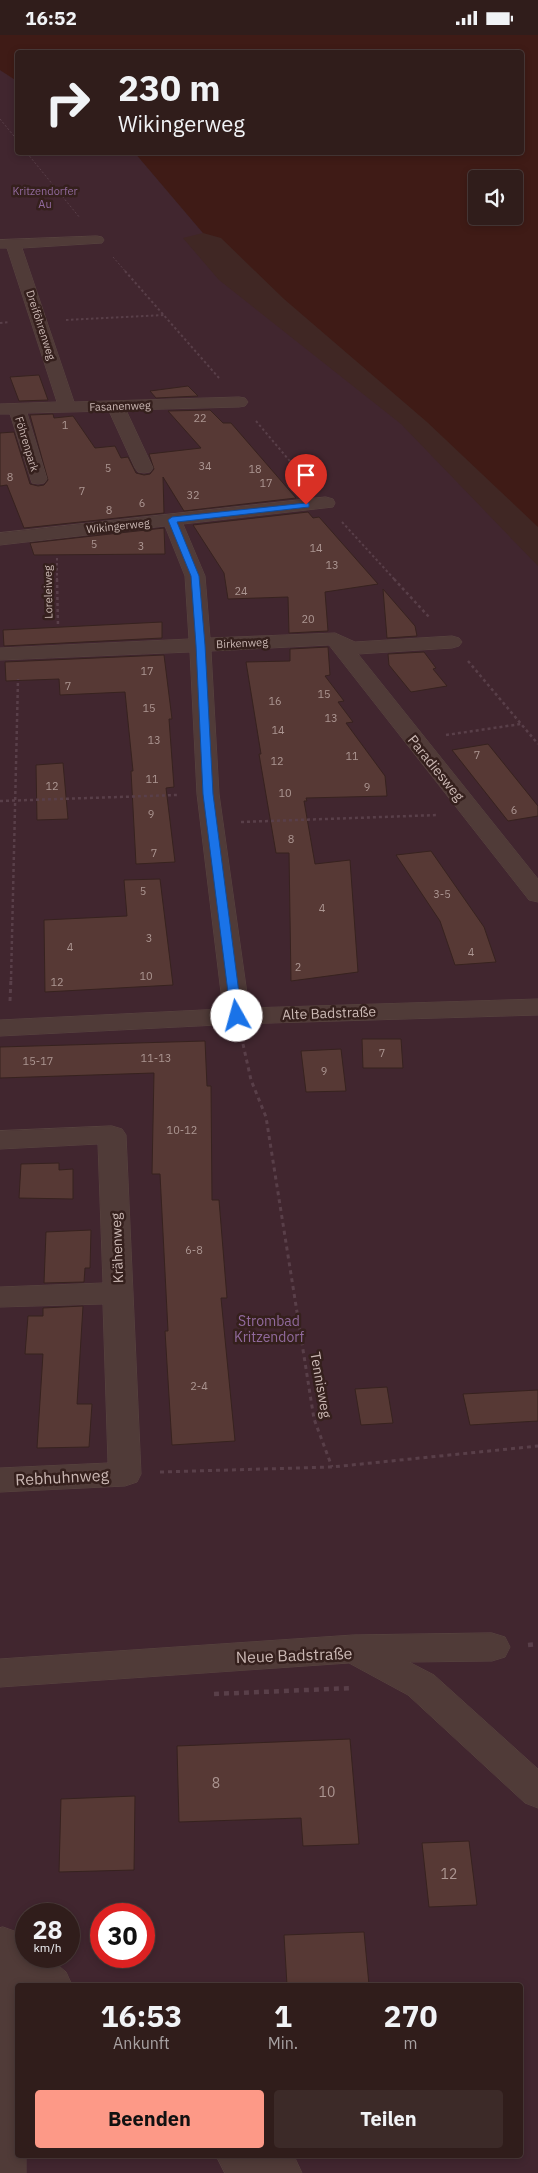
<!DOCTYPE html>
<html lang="de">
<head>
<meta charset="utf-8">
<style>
	:root { --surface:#301d1b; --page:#3c2a28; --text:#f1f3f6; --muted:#a8a2a3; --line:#4b3b3a; --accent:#fd9987 }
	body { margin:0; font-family:"IBM Plex Sans",sans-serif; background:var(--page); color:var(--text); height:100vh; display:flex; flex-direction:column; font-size:19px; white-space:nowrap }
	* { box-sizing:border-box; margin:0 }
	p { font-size:16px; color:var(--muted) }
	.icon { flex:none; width:28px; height:28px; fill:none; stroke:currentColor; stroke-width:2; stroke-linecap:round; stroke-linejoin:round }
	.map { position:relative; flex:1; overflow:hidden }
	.panel { position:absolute; left:15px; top:1948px; width:508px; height:175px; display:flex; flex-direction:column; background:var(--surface); border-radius:5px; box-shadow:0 2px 8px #0003,0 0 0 1px var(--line) }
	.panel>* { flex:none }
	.hud { position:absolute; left:15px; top:15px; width:509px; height:105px; border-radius:5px; box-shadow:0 2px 8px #0003,0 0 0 1px var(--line); background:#301d1b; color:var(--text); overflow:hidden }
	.fabs { position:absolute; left:468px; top:135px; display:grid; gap:10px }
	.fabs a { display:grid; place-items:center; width:55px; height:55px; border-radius:5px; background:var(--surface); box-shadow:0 2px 8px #0003,0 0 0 1px var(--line); font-size:25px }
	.speed { position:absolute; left:15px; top:1868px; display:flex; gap:10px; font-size:25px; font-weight:700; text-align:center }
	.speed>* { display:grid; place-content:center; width:65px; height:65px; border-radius:50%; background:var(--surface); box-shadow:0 2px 8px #0003,0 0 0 1px var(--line); line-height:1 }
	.speed small { font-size:12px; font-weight:400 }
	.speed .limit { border:8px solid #d22; background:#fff; color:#111 }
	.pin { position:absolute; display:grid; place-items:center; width:42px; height:42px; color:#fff; margin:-51px -21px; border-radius:50% 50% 50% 0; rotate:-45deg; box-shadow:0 0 5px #0007 }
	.pin .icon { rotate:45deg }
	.me { position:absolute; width:55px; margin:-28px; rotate:353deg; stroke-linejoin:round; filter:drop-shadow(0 0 4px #0008) }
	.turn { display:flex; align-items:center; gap:18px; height:105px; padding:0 20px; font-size:22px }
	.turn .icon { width:65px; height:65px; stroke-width:2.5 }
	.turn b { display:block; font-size:35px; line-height:42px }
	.eta { display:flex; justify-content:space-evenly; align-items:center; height:85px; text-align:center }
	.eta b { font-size:30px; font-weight:700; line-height:35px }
	.primary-button { display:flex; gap:10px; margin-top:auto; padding:10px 20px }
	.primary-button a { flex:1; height:58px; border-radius:5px; background:var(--accent); color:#111; font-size:20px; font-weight:700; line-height:58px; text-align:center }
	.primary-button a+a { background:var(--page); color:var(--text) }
	.status { display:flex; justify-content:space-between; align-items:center; height:35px; padding:0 25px; background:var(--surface); direction:ltr }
	.status svg { height:14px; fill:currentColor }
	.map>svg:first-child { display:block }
	.green { fill:#41262f; fill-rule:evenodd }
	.water { fill:#3f1b16; fill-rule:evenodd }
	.building { fill:#573935; stroke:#37221f }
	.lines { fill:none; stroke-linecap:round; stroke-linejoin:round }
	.minor-casing { stroke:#594541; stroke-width:1 }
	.path-far4 { stroke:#593f49; stroke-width:1; stroke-dasharray:2 2; stroke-linecap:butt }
	.path-far3 { stroke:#593f49; stroke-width:2; stroke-dasharray:2.5 2.5; stroke-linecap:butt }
	.path-far2 { stroke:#593f49; stroke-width:2.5; stroke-dasharray:3 3; stroke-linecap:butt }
	.path-far1 { stroke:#593f49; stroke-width:3; stroke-dasharray:4 4; stroke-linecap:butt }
	.path { stroke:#593f49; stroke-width:4.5; stroke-dasharray:5 5; stroke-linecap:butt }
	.minor { fill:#503b38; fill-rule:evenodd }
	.route { fill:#1a73e8; stroke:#114b97 }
	.labels { text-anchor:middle; stroke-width:5; stroke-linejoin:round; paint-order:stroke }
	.far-park-label { font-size:11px; fill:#916a9d; stroke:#35201d }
	.far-street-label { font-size:11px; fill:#cbb8b4; stroke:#35201d }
	.number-label { font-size:11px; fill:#ac9692 }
	.street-label { font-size:14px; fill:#cbb8b4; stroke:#35201d }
	.park-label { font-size:14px; fill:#916a9d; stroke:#35201d }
	.near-number-label { font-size:14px; fill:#ac9692 }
	.near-street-label { font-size:16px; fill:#cbb8b4; stroke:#35201d }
</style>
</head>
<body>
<div class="status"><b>16:52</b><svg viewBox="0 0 49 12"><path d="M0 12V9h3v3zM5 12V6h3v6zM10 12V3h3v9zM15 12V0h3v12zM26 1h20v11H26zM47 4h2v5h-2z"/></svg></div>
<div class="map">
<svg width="538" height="2138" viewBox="0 0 538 2138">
	<rect width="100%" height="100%" fill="#402724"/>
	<path class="green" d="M0 35 17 46 18 118H135L203 198 183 203 219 245 401 389 538 531V2138H0ZM26 1879H69V1921H26ZM101 1879H144V1921H101ZM18 1950H520V2120H18Z"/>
	<path class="water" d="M0 0H538V492L427 387 284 264 221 203 203 198 135 118H521V18H18L17 46 0 35ZM476 144H514V181H476Z"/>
	<g class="building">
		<path d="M39 340 48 365 19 366 10 342Z"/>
		<path d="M188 351 198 361 156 363 150 356Z"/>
		<path d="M210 375 223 388H231L296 463 184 476 163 442 164 478 24 493 7 450 0 451V398L14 397 30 449 38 451 44 450 48 445 30 380 53 379 54 383 73 381 95 413 115 411 121 423 128 422 136 438 144 440 150 439 154 434 149 419 201 413 168 376Z"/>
		<path d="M308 477 313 483 319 482 378 549 325 557 328 596 289 598 288 562 228 564 224 538 193 490Z"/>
		<path d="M164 493 165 519 34 520 30 508Z"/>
		<path d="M383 554 415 591 417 601 387 603Z"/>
		<path d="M162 587V603L4 611 3 595Z"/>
		<path d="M328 612 330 640 325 641 344 666 338 667 353 687 346 688 385 741 387 761 306 763 307 766H304L315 829 350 825 358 937 291 946 289 818H276L259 719H261L246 627 290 626V614Z"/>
		<path d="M424 617 436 633 433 634 447 651 411 657 389 630 388 619Z"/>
		<path d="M164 620 172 684H169L174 752 166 753 175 827 136 829 131 736H133L125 657 60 660 59 644 6 646 5 627Z"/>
		<path d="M488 709 538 771V781L508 786 452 715Z"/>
		<path d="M63 728 68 784 37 785 36 730Z"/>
		<path d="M431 816 484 892 496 927 455 930 440 886 396 820Z"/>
		<path d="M160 844 173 950 45 957 44 885 127 881 124 845Z"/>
		<path d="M362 1004H401L403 1033H363Z"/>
		<path d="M205 1006 207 1051H211L212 1165H219L227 1263H221L235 1406 172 1410 165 1296H168L160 1139H152L154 1038 0 1043V1012Z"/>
		<path d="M341 1014 346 1056 306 1057 301 1016Z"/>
		<path d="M59 1128V1135L73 1134V1164L19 1163 21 1129Z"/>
		<path d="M91 1195 90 1233H85L84 1247 44 1248 46 1197Z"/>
		<path d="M83 1271 77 1369H92L89 1412 37 1413 43 1319H25L28 1281H43V1273Z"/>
		<path d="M387 1352 393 1388 361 1390 355 1354Z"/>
		<path d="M538 1355V1386L470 1390 463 1359Z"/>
		<path d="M350 1704 359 1809 303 1811 301 1783 179 1787 177 1711Z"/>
		<path d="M135 1761 134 1835 59 1837 61 1764Z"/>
		<path d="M469 1806 477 1870 429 1872 422 1808Z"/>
		<path d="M364 1897 369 1950H287L284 1900Z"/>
	</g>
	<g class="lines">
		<g class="minor-casing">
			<g id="minor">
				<path d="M97 201 102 202 104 205 102 208 22 213 74 367 239 362 245 363 248 367 245 371 239 372 126 375 153 433 150 437 144 438 138 437 135 433 109 376 27 378 47 444 44 448 38 449 32 448 10 379H0V369L57 367 7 213H0V205Z"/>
				<path d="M326 462 333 464 335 468 333 472 183 489 205 541 210 603 335 598 355 607 452 601 459 603 462 607 459 611 452 613 358 619 538 844V867L529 865 329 610 211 616 219 759 249 973 538 964V980L237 989 0 1001V985L223 974 197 759 190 617 0 625V613L189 604 185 541 165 491 0 510V498Z"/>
				<path d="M112 1091 122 1094 126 1100 141 1439 137 1447 125 1451 0 1457V1433L108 1428 103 1269 0 1272V1252L103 1248 98 1109 0 1114V1096Z"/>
				<path d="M492 1598 505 1602 510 1612 505 1622 492 1626 409 1627 434 1640 538 1734V1773L525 1768 408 1660 349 1628 0 1652V1624L353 1600Z"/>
				<path d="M3 1892 17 1897 26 1904V1921H47L66 1937 72 1950H18V2120H26V2138H0V1893Z"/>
				<path d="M216 2120H286L295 2123 302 2138H225Z"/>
			</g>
		</g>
		<g class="path-far4">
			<path d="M0 84 18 106"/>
			<path d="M27 118 80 183"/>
			<path d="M113 222 126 237"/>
		</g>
		<g class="path-far3">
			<path d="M125 236 219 343"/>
			<path d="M66 285 165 280"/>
			<path d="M0 288 10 287"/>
			<path d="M256 386 305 444"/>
			<path d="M342 487 395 545"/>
			<path d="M57 523V545"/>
		</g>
		<g class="path-far2">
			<path d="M57 544 58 591"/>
			<path d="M394 544 429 582"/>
			<path d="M468 626 538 709"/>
			<path d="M446 700 521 689"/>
			<path d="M0 766 177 760"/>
			<path d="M241 787 438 780"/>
			<path d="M11 945 18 644"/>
		</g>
		<g class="path-far1">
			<path d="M10 966 11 943"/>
			<path d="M243 1009 251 1045 266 1082 314 1384 332 1432"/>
			<path d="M160 1437 332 1432 538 1411"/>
		</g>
		<g class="path">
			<path d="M528 1610 538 1609"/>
			<path d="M214 1659 353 1653"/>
		</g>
		<use href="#minor" class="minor"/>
	</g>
	<path class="route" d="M306 468H309V472L177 487 199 541 205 610 213 759 242 981 237 984 231 981 203 759 196 610 191 541 168 485 172 482Z"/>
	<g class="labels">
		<g class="far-park-label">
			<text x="45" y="160">Kritzendorfer<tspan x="45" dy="13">Au</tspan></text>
		</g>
		<g class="far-street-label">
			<text transform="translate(41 290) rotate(72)" y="4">Dreiföhrenweg</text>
			<text transform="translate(120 371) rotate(-2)" y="4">Fasanenweg</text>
			<text transform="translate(27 409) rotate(73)" y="4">Föhrenpark</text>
			<text transform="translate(118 491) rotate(-6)" y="4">Wikingerweg</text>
			<text transform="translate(48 557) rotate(-91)" y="4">Loreleiweg</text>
			<text transform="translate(242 608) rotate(-3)" y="4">Birkenweg</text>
		</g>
		<g class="number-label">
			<text x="200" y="387">22</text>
			<text x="65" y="394">1</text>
			<text x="205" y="435">34</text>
			<text x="108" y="437">5</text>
			<text x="255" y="438">18</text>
			<text x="10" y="446">8</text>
			<text x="266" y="452">17</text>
			<text x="82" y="460">7</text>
			<text x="193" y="464">32</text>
			<text x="142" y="472">6</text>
			<text x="109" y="479">8</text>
			<text x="94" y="513">5</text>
			<text x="141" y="515">3</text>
			<text x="316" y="517">14</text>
			<text x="332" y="534">13</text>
			<text x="241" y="560">24</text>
			<text x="308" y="588">20</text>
			<text x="147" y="640">17</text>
			<text x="68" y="655">7</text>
			<text x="324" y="663">15</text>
			<text x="275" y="670">16</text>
			<text x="149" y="677">15</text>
			<text x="331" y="687">13</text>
			<text x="278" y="699">14</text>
			<text x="154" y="709">13</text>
			<text x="477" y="724">7</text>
			<text x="352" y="725">11</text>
			<text x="277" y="730">12</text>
			<text x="152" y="748">11</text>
			<text x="52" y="755">12</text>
			<text x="367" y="756">9</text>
			<text x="285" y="762">10</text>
			<text x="514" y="779">6</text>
			<text x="151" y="783">9</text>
			<text x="291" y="808">8</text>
			<text x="154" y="822">7</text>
			<text x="143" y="860">5</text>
			<text x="442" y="863">3-5</text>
			<text x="322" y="877">4</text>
			<text x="149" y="907">3</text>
			<text x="70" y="916">4</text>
			<text x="471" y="921">4</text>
			<text x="298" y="936">2</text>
			<text x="146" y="945">10</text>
			<text x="57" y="951">12</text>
			<text x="382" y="1022">7</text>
			<text x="156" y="1027">11-13</text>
			<text x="38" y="1030">15-17</text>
			<text x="324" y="1040">9</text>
			<text x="182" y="1099">10-12</text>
			<text x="194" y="1219">6-8</text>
			<text x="199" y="1355">2-4</text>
		</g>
		<g class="street-label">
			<text transform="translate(436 733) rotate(51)" y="5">Paradiesweg</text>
			<text transform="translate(329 978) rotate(-2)" y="5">Alte Badstraße</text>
			<text transform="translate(117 1213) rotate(-92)" y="5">Krähenweg</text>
			<text transform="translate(321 1350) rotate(80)" y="5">Tennisweg</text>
		</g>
		<g class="park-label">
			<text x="269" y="1291">Strombad<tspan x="269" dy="16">Kritzendorf</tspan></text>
		</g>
		<g class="near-number-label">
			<text x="216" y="1753">8</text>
			<text x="327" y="1762">10</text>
			<text x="449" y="1844">12</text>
		</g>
		<g class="near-street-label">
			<text transform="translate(62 1442) rotate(-3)" y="6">Rebhuhnweg</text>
			<text transform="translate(294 1620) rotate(-2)" y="6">Neue Badstraße</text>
		</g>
	</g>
</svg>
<div class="fabs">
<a><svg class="icon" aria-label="sound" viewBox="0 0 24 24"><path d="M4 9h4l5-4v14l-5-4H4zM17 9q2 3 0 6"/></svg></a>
</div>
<div class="speed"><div>28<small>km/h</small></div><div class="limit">30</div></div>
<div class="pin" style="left:306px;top:470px;background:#d93025"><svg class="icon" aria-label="arrive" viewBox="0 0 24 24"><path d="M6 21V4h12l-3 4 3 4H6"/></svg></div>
<svg class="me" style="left:237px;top:981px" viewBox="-20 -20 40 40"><circle r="19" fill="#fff"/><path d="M0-13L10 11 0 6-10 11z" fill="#1a73e8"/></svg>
<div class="hud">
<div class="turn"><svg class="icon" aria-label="right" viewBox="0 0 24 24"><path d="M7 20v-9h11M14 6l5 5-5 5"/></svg><div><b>230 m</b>Wikingerweg</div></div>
</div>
<section class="panel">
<div class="eta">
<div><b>16:53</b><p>Ankunft</p></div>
<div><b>1</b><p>Min.</p></div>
<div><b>270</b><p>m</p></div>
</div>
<div class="primary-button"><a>Beenden</a><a>Teilen</a></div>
</section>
</div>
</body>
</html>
